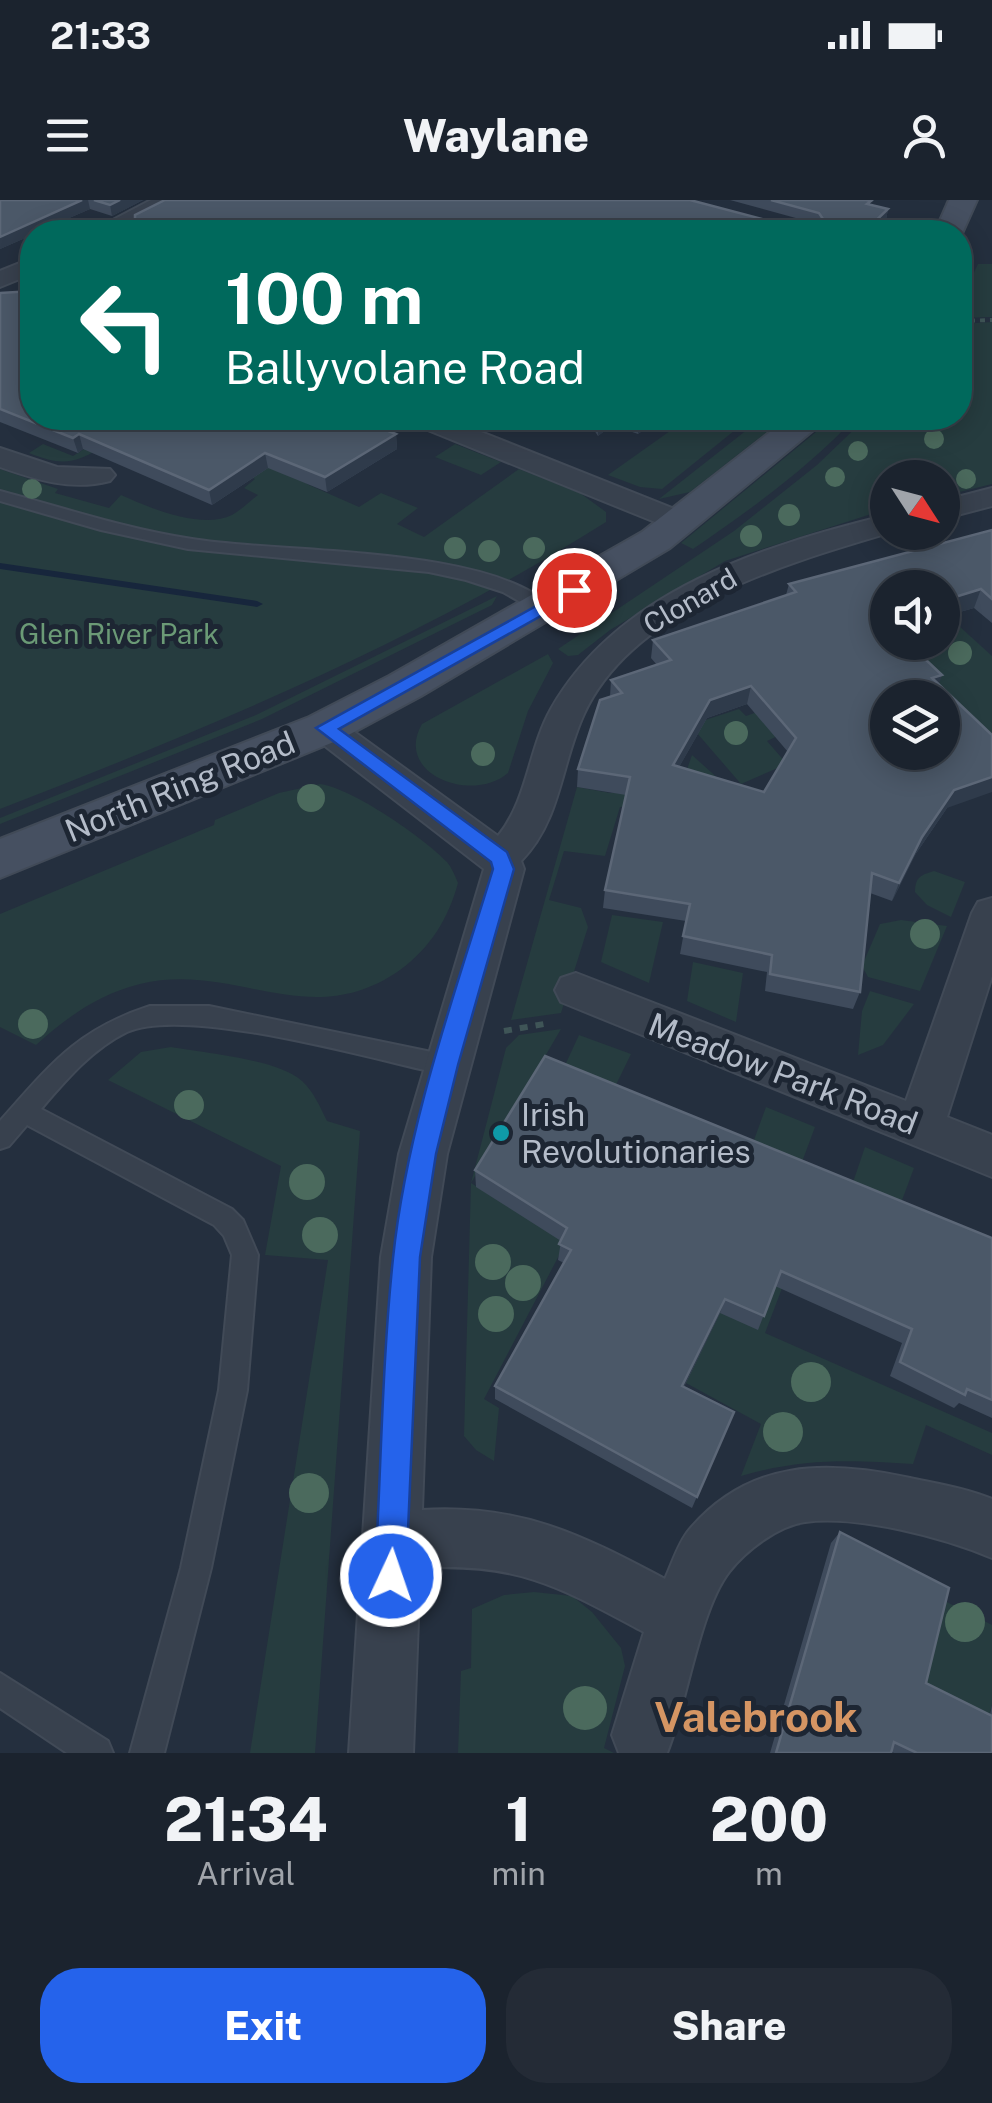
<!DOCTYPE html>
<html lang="en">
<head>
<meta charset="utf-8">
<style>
	:root { --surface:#1b232e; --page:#242b36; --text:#f1f3f6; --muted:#a0a4aa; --line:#39404a; --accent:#2563eb }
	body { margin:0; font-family:"Public Sans",sans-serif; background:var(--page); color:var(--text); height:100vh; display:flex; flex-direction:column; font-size:38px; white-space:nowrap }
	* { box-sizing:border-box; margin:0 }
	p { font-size:32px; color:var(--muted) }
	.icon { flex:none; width:55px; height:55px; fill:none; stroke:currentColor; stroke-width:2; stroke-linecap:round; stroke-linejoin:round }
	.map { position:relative; height:1553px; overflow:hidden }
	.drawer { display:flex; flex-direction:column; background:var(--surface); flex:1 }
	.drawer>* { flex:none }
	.guide { position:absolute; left:20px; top:20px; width:952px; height:210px; border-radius:40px; box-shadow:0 5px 25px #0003,0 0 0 2px var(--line); background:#00695c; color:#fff; overflow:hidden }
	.needle { width:65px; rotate:126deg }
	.fabs { position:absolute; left:870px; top:260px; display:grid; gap:20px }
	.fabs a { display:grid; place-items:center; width:90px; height:90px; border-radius:50%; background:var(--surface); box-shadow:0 5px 25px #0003,0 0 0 2px var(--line); font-size:50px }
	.pin { position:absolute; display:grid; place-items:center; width:85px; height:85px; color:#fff; margin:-42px; border:5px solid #fff; border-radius:50%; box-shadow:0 2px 10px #0007 }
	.me { position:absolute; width:110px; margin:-55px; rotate:3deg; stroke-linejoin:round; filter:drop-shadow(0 0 8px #0008) }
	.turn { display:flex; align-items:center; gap:35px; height:210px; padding:0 40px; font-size:45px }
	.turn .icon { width:130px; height:130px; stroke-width:2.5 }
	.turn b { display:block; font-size:70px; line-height:85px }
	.eta { display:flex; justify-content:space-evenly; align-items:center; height:170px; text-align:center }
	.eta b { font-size:60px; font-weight:800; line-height:70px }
	.cta { display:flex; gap:20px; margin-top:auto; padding:20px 40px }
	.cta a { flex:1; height:115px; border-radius:40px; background:var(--accent); color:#fff; font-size:40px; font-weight:800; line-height:115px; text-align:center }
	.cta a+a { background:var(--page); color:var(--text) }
	.status { display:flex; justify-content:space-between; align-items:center; height:70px; padding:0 50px; background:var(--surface); direction:ltr }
	.status svg { height:28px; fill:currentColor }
	header { display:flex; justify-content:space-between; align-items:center; height:130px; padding:0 40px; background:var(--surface); font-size:45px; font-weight:800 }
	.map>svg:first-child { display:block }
	.green { fill:#263c3f }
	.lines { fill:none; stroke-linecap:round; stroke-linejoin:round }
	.stream { fill:#17263c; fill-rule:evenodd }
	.lane-casing { stroke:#414a57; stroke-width:4 }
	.street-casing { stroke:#414a57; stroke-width:4 }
	.secondary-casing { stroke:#414a57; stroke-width:4 }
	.path-far1 { stroke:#3f5557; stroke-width:4; stroke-dasharray:5 5; stroke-linecap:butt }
	.path { stroke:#3f5557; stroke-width:6; stroke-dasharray:8 8; stroke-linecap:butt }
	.lane { fill:#38414e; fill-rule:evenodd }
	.street { fill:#38414e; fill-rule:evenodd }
	.secondary { fill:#465061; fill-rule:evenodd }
	.tree { fill:#4b6a5d }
	.wall { fill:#3f4b5c; fill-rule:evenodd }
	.shaded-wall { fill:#2f3b4b }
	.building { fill:#4b5868; stroke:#5c6777; stroke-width:2.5; fill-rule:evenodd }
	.route { fill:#2563eb; stroke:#184099; stroke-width:2.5 }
	.culture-dot { fill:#0f9aa8; stroke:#1d2633; stroke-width:4 }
	.labels { text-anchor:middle; stroke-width:10; stroke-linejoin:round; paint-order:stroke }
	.far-street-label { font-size:28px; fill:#b4bcc9; stroke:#1d2633 }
	.far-park-label { font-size:28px; fill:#6b9a76; stroke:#1d2633 }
	.street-label { font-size:32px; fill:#b4bcc9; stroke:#1d2633 }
	.poi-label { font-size:32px; fill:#b4bcc9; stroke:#1d2633; text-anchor:start }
	.near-neighbourhood-label { font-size:42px; font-weight:bold; fill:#d59563; stroke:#1d2633 }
</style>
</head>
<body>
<div class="status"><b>21:33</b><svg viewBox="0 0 49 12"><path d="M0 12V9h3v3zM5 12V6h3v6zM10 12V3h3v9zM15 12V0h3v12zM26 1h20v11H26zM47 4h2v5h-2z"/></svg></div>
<header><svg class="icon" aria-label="menu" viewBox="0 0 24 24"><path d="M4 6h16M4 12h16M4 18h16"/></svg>Waylane<svg class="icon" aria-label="person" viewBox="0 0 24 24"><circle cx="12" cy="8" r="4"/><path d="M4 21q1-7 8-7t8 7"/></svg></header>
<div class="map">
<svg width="992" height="1553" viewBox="0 0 992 1553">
	<rect width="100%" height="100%" fill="#242f3e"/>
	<g class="green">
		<path d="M978 64H992V117L961 118 960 101Z"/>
		<path d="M992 122V284L943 296 942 278H888L887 309 725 361 610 430 578 455 568 456 558 449 734 331 817 265 866 218H960V124Z"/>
		<path d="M205 218 309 285 359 307 381 293 418 308 397 324 424 337 519 269 580 293 606 312V322C416 442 209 528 0 609V269L58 289 55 293 109 308 121 295C150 308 202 330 232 315 241 310 250 301 258 295L244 288 255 279 226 265 98 249C72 266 57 264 29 253L43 244 73 256 113 231Z"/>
		<path d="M644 218H750L662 289 640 287 608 275 670 231Z"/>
		<path d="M762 218H785L690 292 659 299Z"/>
		<path d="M833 218H855C808 268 750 310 693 349L681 343Z"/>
		<path d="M455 244 501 262 481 275 435 257Z"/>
		<path d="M497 396 492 405 262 519 0 624V618L256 515Z"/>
		<path d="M948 416 992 456V553L888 442H942L943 417Z"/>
		<path d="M548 454 553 463 528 511 508 573C472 604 393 574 422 524Z"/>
		<path d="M774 506 784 533 767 541 787 564 741 584 690 525 739 509 746 516Z"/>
		<path d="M692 555 731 590 719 600 865 594 620 607 605 656 564 651 549 700 581 708 588 727 561 813 511 820 577 587 610 593 684 578Z"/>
		<path d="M320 584C352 588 424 638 447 662 452 668 455 676 458 683 448 719 431 747 400 770 309 834 236 761 140 784 99 794 67 817 36 845L0 827V714L214 625 215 620 279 593Z"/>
		<path d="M934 671 965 682 951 717 927 705 915 692C915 677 921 675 934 671Z"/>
		<path d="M612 715 663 722 649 783 601 762Z"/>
		<path d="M901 720 947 726 920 791 868 777 862 766 880 724Z"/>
		<path d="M693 762 743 773 736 822 687 801Z"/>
		<path d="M870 791 914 804 883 845 858 855 862 811Z"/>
		<path d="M561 829 471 983 566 1042 484 1199 499 1208 494 1261 476 1250 464 1236 471 983 506 848 519 835Z"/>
		<path d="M579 835 631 854 612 893 561 874Z"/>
		<path d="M171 847C204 853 278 859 302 881 314 892 320 907 327 921L360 931 315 1553H250L328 1060 265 1055 281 966 108 880 141 852Z"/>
		<path d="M766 907 815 927 799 970 750 951Z"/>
		<path d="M865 947 914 968 898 1011 850 991Z"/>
		<path d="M789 1070 765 1133 992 1233V1255L926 1225 913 1264C849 1260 804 1258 741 1276L761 1224 686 1183 578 1081Z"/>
		<path d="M534 1392 572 1396 592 1412 621 1448 625 1466 604 1548 614 1553H458L461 1471 471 1468 472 1409 504 1395Z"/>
		<path d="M937 1397 992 1425V1505L977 1553 904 1459Z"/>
	</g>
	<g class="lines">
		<path class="stream" d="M0 363 257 401 263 404 257 407 0 369Z"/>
		<g class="lane-casing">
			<g id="lane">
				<path d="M0 291C64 308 126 329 192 339 282 354 489 345 553 408L550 412H538L503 392 466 380 429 372 188 349 101 330 0 301Z"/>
				<path d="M150 806H209L446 855 454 858 458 865 454 872 446 875C376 860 187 805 127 832 92 849 66 880 41 909L232 1009 243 1020 258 1055 247 1190 211 1368 164 1553H130L181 1368 219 1190 232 1055 224 1036 214 1025 27 925 9 946 0 949V921C50 865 76 830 150 806Z"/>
				<path d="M0 1473 108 1541 113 1553H67L0 1508Z"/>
			</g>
		</g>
		<g class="street-casing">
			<g id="street">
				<path d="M151 0H179L118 32H90Z"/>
				<path d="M32 58V74L0 87V71Z"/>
				<path d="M409 218H446L692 316 696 322 692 328H670L413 224Z"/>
				<path d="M0 248 57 267 110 269 115 275 110 281C71 291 37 280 0 267Z"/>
				<path d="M992 288V306L942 319V301Z"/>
				<path d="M888 315V332H892C787 363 633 407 584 514 561 563 561 621 521 661L524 669 447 954 431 1057 422 1310C520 1304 580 1334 665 1379 672 1364 678 1343 689 1330 749 1259 827 1260 910 1278 938 1284 965 1288 992 1299V1358C943 1337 858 1315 805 1322 778 1326 746 1350 729 1372 699 1411 687 1504 667 1553H619L612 1535 644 1432C560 1387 518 1362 420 1368L413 1553H349L381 1057 399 954 484 669 312 536 307 528 312 520 325 516 338 520 498 636C528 599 528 550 551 509 618 391 762 346 888 315Z"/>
				<path d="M992 698V776L947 917 992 935V977L561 802 555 790 561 778 576 773 906 901 972 713 978 702Z"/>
			</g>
		</g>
		<g class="secondary-casing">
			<g id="secondary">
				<path d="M949 0H977L960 38V32H935Z"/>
				<path d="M788 218H828L670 348 421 496 341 539 0 678V639L309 517 389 476 642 332Z"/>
			</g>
		</g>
		<path class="path-far1" d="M960 121 992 120"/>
		<path class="path" d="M504 831 550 823"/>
		<use href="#lane" class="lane"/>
		<use href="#street" class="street"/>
		<use href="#secondary" class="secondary"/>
	</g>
	<g class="tree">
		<circle cx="934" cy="239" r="10"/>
		<circle cx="858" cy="251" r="10"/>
		<circle cx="835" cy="277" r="10"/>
		<circle cx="966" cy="279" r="10"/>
		<circle cx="32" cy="289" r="10"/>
		<circle cx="789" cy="315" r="11"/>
		<circle cx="751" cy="336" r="11"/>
		<circle cx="455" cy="348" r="11"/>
		<circle cx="534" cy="348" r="11"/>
		<circle cx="489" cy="351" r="11"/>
		<circle cx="960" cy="453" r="12"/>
		<circle cx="736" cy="533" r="12"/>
		<circle cx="483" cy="554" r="12"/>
		<circle cx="311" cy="598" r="14"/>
		<circle cx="925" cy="734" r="15"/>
		<circle cx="33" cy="824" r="15"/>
		<circle cx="189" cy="905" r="15"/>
		<circle cx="307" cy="982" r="18"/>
		<circle cx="320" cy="1035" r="18"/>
		<circle cx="493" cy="1062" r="18"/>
		<circle cx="523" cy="1083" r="18"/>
		<circle cx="496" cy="1114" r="18"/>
		<circle cx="811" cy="1182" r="20"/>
		<circle cx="783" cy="1232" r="20"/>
		<circle cx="309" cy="1293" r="20"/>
		<circle cx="965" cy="1422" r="20"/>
		<circle cx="585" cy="1508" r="22"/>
	</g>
	<g class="wall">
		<path d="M0 0H143L112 16 90 9 37 32H32V35L0 49Z"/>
		<path d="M730 0H866L870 5 888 9 886 20 873 32H135L785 25 814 23Z"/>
		<path d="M0 93 396 234 397 249 327 292 268 268 212 305 83 249 78 253 0 222Z"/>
		<path d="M586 218H660L638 234 612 225 598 236Z"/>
		<path d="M992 330V423L974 408 942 417V388H888V442L939 485 947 608 915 655 892 701 870 693 860 792 853 809 765 791 767 772 680 754 686 721 603 708 605 690 626 595 577 587 578 569 610 497 611 480 657 465 651 458 653 440 786 395 789 384ZM747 504 788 552 764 592 679 567 707 518Z"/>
		<path d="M475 970 992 1038V1218L959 1203 954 1208 890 1176 902 1143 775 1086 758 1130 720 1113 684 1187 734 1212 692 1308 495 1199V1186L564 1063 558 1060 561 1041 476 987Z"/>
		<path d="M840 1332 926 1483 990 1515 992 1505V1553H894L892 1552 891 1553H770L831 1343Z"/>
	</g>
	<g class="shaded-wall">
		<path d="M82 0H88L90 9 37 32H32V35L0 49V37Z"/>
		<path d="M120 0H143L112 16 110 5Z"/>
		<path d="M888 9 886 20 873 32H864Z"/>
		<path d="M609 218H613L612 225 598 236V225Z"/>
		<path d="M647 218H660L638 234V224Z"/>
		<path d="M79 234 83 249 78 253 73 238Z"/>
		<path d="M396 234 397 249 327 292 325 277Z"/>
		<path d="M265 253 268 268 212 305 209 290Z"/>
		<path d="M981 389 974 408 942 417V401Z"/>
		<path d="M942 475 936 493 932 478Z"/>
		<path d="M751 486 747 504 707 518 670 583 673 565 710 500Z"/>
		<path d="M992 577V592L947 608 915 655 892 701 899 683 922 637 954 590Z"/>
		<path d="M725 1099 720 1113 678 1199 682 1186Z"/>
	</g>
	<g class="building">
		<path d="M0 0H82L0 37Z"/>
		<path d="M94 0H120L110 5Z"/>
		<path d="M165 0H690L785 25 825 22 819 13 771 0H866L871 1 867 4 888 9 864 32H135V15Z"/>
		<path d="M32 91V218H356L396 234 325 277 265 253 209 290 79 234 73 238 0 209V93Z"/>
		<path d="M593 218H609L598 225Z"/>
		<path d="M620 218H647L638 224Z"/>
		<path d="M992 330V399L981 389 942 401V388H888V417L882 419 888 424V442H907L942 475 932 478 992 535V577L954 590 922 637 899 683 872 673 860 792 770 774 772 755 683 736 690 704 605 690 630 577 578 569 600 500 622 493 611 480 671 460 653 440 796 392 789 384ZM751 486 796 538 764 592 673 565 710 500ZM888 498H942V552H888Z"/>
		<path d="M545 856 992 1038V1200L967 1189 965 1195 900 1162 912 1129 781 1071 764 1116 725 1099 682 1186 734 1212 697 1297 495 1186 571 1050 559 1044 567 1028 475 970Z"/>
		<path d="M840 1332 949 1388 926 1483 992 1516V1553H917L894 1542 891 1553H776Z"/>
	</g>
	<path class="route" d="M574 385 583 390 580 394 339 529 507 652 514 669 458 865 436 954 420 1057 406 1376 402 1387 391 1392 380 1387 375 1376C381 1271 382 1163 393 1058 407 925 454 796 493 669L491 662 316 528Z"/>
	<circle class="culture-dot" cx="501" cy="933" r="10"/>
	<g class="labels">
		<g class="far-street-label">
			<text transform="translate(690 401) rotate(-30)" y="10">Clonard</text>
		</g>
		<g class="far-park-label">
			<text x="119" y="444">Glen River Park</text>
		</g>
		<g class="street-label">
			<text transform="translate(180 587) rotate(-22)" y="11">North Ring Road</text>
			<text transform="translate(783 874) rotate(21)" y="11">Meadow Park Road</text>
		</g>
		<g class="poi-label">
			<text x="521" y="926">Irish<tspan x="521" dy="37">Revolutionaries</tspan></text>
		</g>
		<g class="near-neighbourhood-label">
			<text x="756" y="1532">Valebrook</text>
		</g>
	</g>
</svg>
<div class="fabs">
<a><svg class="needle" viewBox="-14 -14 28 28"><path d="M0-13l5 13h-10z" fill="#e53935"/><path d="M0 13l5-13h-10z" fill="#a0a4aa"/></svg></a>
<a><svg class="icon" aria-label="sound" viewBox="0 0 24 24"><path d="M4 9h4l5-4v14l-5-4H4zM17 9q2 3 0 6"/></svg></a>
<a><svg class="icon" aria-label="layers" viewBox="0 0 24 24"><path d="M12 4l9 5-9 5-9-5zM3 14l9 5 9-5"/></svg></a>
</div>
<div class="pin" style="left:574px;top:390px;background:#d93025"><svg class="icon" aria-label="arrive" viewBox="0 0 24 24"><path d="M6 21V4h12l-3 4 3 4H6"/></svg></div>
<svg class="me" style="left:391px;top:1376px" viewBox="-20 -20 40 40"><circle r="17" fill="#2563eb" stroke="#fff" stroke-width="3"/><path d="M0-11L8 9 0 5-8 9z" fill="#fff"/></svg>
<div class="guide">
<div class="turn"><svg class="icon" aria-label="left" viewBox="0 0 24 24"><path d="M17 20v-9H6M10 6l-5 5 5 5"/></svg><div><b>100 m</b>Ballyvolane Road</div></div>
</div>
</div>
<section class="drawer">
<div class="eta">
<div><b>21:34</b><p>Arrival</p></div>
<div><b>1</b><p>min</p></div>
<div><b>200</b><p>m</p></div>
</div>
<div class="cta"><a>Exit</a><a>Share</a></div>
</section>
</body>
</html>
